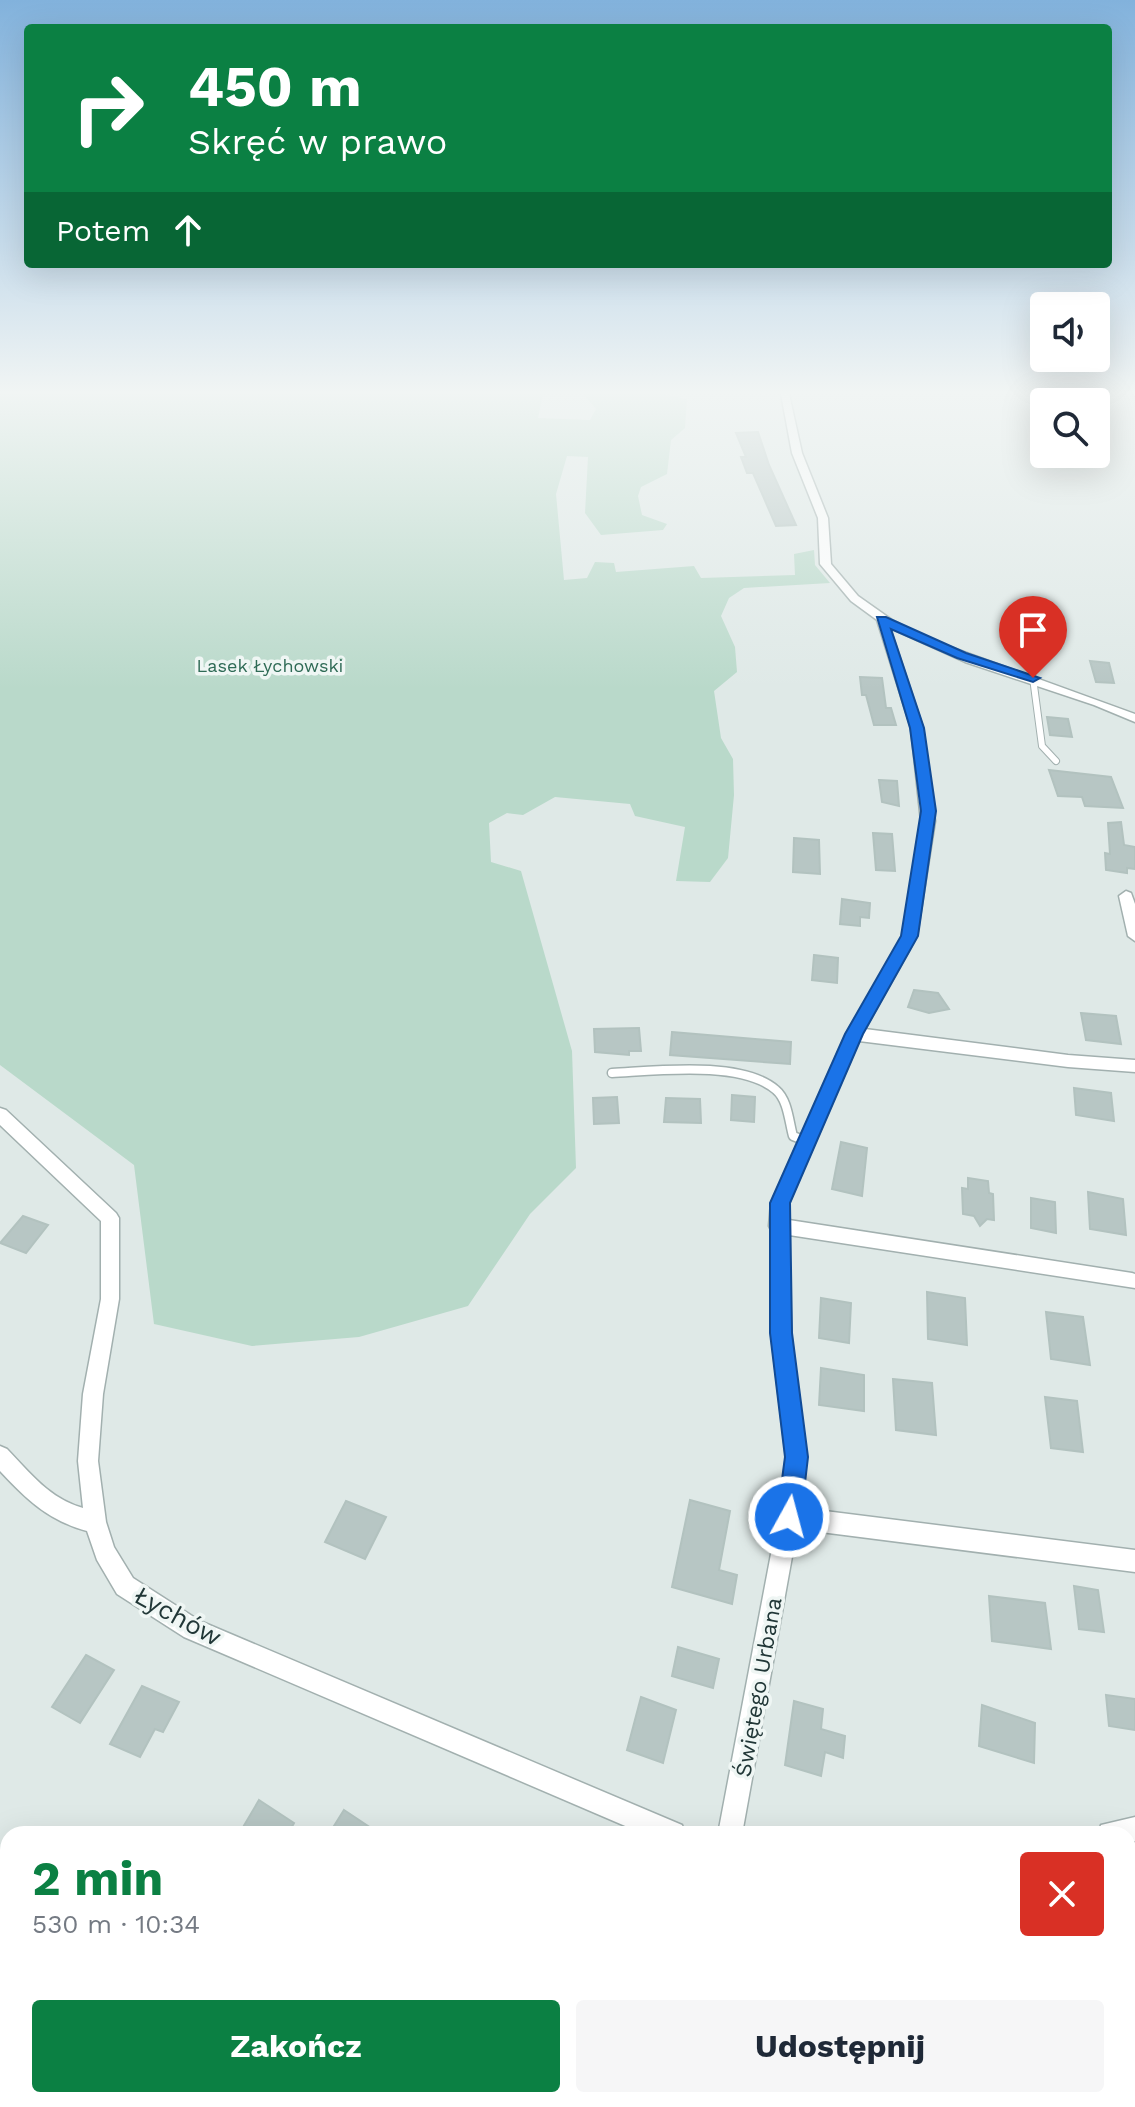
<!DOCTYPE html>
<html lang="pl">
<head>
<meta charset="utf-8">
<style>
	:root { --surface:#fff; --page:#f6f6f7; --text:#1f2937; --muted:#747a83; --accent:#0b8043 }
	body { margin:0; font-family:"Work Sans",sans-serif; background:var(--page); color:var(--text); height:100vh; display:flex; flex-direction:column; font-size:30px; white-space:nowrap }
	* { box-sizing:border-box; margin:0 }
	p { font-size:26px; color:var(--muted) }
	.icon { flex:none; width:44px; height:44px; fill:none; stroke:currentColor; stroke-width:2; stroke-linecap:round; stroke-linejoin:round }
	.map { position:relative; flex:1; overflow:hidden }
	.sheet { position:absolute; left:0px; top:1826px; width:1136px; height:282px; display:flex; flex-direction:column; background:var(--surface); border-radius:24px 24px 0 0; box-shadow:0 8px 32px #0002 }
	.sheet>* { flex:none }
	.hud { position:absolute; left:24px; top:24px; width:1088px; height:244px; border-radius:8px; box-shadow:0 8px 32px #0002; background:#0b8043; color:#fff; overflow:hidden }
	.controls { position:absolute; left:1030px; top:292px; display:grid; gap:16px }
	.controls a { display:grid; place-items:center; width:80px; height:80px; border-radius:8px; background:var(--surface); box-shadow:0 8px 32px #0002; font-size:40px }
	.pin { position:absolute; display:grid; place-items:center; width:68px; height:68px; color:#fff; margin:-82px -34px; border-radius:50% 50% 50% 0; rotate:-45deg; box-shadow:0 0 8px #0007 }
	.pin .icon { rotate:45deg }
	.me { position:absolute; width:88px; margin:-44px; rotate:7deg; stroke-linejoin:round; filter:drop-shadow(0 0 6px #0008) }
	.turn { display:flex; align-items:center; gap:28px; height:168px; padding:0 32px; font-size:36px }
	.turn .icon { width:104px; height:104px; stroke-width:2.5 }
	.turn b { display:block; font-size:56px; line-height:68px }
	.then { display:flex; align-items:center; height:76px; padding:0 32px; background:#0003; gap:16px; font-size:30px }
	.round { display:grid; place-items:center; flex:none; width:84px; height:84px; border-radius:8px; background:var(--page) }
	.headline { display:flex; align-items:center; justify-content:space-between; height:136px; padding:0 32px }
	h1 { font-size:48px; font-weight:700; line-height:60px; color:var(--accent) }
	.cta { display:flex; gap:16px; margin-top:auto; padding:16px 32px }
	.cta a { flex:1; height:92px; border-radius:8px; background:var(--accent); color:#fff; font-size:32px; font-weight:700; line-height:92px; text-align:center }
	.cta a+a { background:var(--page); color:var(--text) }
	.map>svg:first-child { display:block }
	.green { fill:#b9d9ca }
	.building { fill:#b7c6c4; stroke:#b2c2bf; stroke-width:2 }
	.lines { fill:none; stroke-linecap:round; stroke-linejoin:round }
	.lane-far1-casing { stroke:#a2b0af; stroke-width:8 }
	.lane-casing { stroke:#a2b0af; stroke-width:11 }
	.street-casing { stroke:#a2b0af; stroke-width:3 }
	.lane-far1 { stroke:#fff; stroke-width:6 }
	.lane { stroke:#fff; stroke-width:8 }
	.street { fill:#fff; fill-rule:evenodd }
	.route { fill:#1a73e8; stroke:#114b97; stroke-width:2 }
	.labels { text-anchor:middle; stroke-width:7; stroke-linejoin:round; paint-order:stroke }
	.far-park-label { font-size:18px; fill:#2f6b56; stroke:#eff6f4 }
	.street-label { font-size:22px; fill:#213737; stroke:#eff6f4 }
	.near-street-label { font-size:26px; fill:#213737; stroke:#eff6f4 }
</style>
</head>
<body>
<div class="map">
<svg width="1135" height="2107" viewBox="0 0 1135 2107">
	<rect width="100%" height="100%" fill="#dfe9e7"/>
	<path class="green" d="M0 394H543L538 418 590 420 596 409 583 394H663L687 399 685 428 671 440 667 474 641 487 638 496 642 515 667 524 663 530 601 535 585 513 588 457 567 456 556 494 564 580 587 578 595 562 614 563 616 572 694 566 701 578 795 575 794 554 814 550 815 565 830 583 744 588 729 598 721 616 735 647 737 672 714 691 721 738 733 759 734 795 728 858 710 882 676 881 685 827 635 816 630 804 555 797 523 815 507 813 489 823 491 862 521 871 572 1051 576 1168 530 1214 468 1306 359 1337 252 1346 154 1324 134 1165 0 1065Z"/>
	<g class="building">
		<path d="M758 432 769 465 796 525 776 526 753 473H747L741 457H746L736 433Z"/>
		<path d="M1090 661 1109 663 1114 683 1096 682Z"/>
		<path d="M860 677 882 678 886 708H891L896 725H874L866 695H862Z"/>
		<path d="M1047 717 1068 719 1072 737 1050 735Z"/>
		<path d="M1049 770 1111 777 1123 808 1085 806 1082 797 1058 796Z"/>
		<path d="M879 780 897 781 899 806 882 802Z"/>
		<path d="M1121 822 1124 845 1135 847V869L1127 868V873L1106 870 1105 853 1110 854 1108 823Z"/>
		<path d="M873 833 892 834 895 871 876 870Z"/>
		<path d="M794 838 819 840 820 874 793 872Z"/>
		<path d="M842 899 870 903 869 918 860 917V926L840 924Z"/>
		<path d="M814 955 838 958 837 983 812 980Z"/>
		<path d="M914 990 938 993 949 1009 929 1013 908 1007Z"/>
		<path d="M1081 1013 1116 1016 1121 1044 1086 1040Z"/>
		<path d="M639 1028 641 1051H629V1055L595 1052 594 1029Z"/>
		<path d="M672 1032 791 1042 790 1064 670 1055Z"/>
		<path d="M1074 1088 1111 1093 1114 1121 1076 1115Z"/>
		<path d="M732 1095 755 1097 754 1122 731 1120Z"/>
		<path d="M617 1097 619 1123 594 1124 593 1098Z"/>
		<path d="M666 1098 700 1099 701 1123 664 1122Z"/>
		<path d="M841 1142 867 1148 862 1196 832 1189Z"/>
		<path d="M968 1178 988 1181 989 1193 993 1194 994 1220 987 1219 980 1226 974 1216 963 1214 962 1188 968 1189Z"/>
		<path d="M1088 1192 1123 1199 1126 1235 1090 1229Z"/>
		<path d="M1031 1198 1055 1202 1056 1233 1031 1228Z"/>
		<path d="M23 1216 48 1225 26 1253 0 1243Z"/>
		<path d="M927 1292 965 1298 967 1345 928 1339Z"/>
		<path d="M821 1298 851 1303 849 1343 819 1338Z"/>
		<path d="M1046 1312 1083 1317 1090 1365 1051 1359Z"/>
		<path d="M821 1368 864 1375V1411L819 1405Z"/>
		<path d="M893 1379 932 1383 936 1435 896 1430Z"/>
		<path d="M1045 1397 1077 1401 1083 1452 1051 1448Z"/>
		<path d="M690 1500 730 1511 719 1570 737 1575 732 1604 672 1587Z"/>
		<path d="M346 1501 386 1517 365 1559 325 1542Z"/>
		<path d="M1074 1586 1098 1590 1104 1632 1079 1629Z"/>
		<path d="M989 1596 1045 1603 1051 1649 992 1641Z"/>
		<path d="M678 1647 719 1659 713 1688 672 1676Z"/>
		<path d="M86 1655 114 1670 80 1723 52 1707Z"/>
		<path d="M142 1686 179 1702 163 1732 155 1729 140 1757 110 1744Z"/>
		<path d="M1106 1695 1135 1699V1730L1109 1726Z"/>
		<path d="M641 1697 676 1710 663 1763 627 1750Z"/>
		<path d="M794 1701 823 1709 821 1729 845 1736 843 1758 825 1752 821 1776 785 1765Z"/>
		<path d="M982 1705 1035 1723 1034 1763 979 1746Z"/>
		<path d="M259 1800 294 1823 288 1834H239Z"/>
		<path d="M344 1810 380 1834H329Z"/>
	</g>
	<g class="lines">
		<g class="lane-far1-casing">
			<path id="lane-far1" d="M1033 678 1042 746 1056 761"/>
		</g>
		<g class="lane-casing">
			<path id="lane" d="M612 1073C654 1071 742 1060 776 1090 788 1100 789 1122 793 1136L806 1141"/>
		</g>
		<g class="street-casing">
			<g id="street">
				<path d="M781 394H789L802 453 828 518 831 564 858 596 892 620 931 640 1135 714V722L1094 705 965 662 890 628 923 728 935 821 917 936 865 1029 1068 1055 1135 1060V1072L1068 1067 859 1041 789 1203V1220L1132 1273 1135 1274V1288L789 1235 791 1333 806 1457 801 1508 1135 1550V1572L797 1529 742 1834H718L778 1517 786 1457 771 1333V1230L769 1226 771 1203 846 1034 903 936 921 821 911 728 877 620 851 601 820 564 818 518 792 453Z"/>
				<path d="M1126 891 1131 893 1135 904V941L1128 936 1119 896Z"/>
				<path d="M0 1108 6 1110 116 1213 119 1218V1299L103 1394 98 1461 106 1522 114 1547 133 1578 200 1621 682 1825 685 1834H644L184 1637 117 1594 97 1560 87 1531C49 1521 26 1499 0 1471V1446L7 1449C30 1473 50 1499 83 1508L78 1461 83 1394 101 1299V1221L0 1125Z"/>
				<path d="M1135 1817V1841L1128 1843V1834H1098L1101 1825Z"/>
				<path d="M577 2100H605L602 2107H574Z"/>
				<path d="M964 2100H992L991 2107H963Z"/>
			</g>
		</g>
		<use href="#lane-far1" class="lane-far1"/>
		<use href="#lane" class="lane"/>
		<use href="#street" class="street"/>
	</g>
	<linearGradient id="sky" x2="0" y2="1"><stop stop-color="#82b2dc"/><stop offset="0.57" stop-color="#f1f5f4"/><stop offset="1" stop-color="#f1f5f4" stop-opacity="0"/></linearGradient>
	<rect width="1135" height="689" fill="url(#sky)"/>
	<path class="route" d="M877 617H886L966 653 1040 678 1033 682 957 658 891 629 924 728 936 811 918 936 863 1034 790 1203 792 1333 808 1457 801 1517 798 1526 789 1529 780 1526 777 1517 785 1457 770 1333V1203L845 1034 901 936 921 811 910 728Z"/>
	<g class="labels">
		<g class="far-park-label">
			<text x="270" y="672">Lasek Łychowski</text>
		</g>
		<g class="street-label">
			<text transform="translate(758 1687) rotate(-80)" y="8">Świętego Urbana</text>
		</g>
		<g class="near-street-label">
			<text transform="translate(178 1616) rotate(29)" y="9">Łychów</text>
		</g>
	</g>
</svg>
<div class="controls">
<a><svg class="icon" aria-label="sound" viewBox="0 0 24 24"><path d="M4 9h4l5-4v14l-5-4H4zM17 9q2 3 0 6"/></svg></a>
<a><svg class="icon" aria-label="search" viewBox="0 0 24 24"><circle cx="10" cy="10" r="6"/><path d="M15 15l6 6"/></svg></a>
</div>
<div class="pin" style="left:1033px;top:678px;background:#d93025"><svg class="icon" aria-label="arrive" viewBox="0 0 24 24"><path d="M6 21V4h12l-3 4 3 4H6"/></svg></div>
<svg class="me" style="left:789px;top:1517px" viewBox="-20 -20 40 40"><circle r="17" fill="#1a73e8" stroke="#fff" stroke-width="3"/><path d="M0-11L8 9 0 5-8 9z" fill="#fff"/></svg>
<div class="hud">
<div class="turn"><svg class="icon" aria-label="right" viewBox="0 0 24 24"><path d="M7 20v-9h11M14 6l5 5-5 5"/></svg><div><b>450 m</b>Skręć w prawo</div></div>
<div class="then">Potem<svg class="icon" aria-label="ahead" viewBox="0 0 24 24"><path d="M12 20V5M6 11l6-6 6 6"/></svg></div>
</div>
<section class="sheet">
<div class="headline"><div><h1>2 min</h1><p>530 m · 10:34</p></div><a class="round" style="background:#d93025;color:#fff"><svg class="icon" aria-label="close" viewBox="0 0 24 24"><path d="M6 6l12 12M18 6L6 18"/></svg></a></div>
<div class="cta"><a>Zakończ</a><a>Udostępnij</a></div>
</section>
</div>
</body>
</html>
